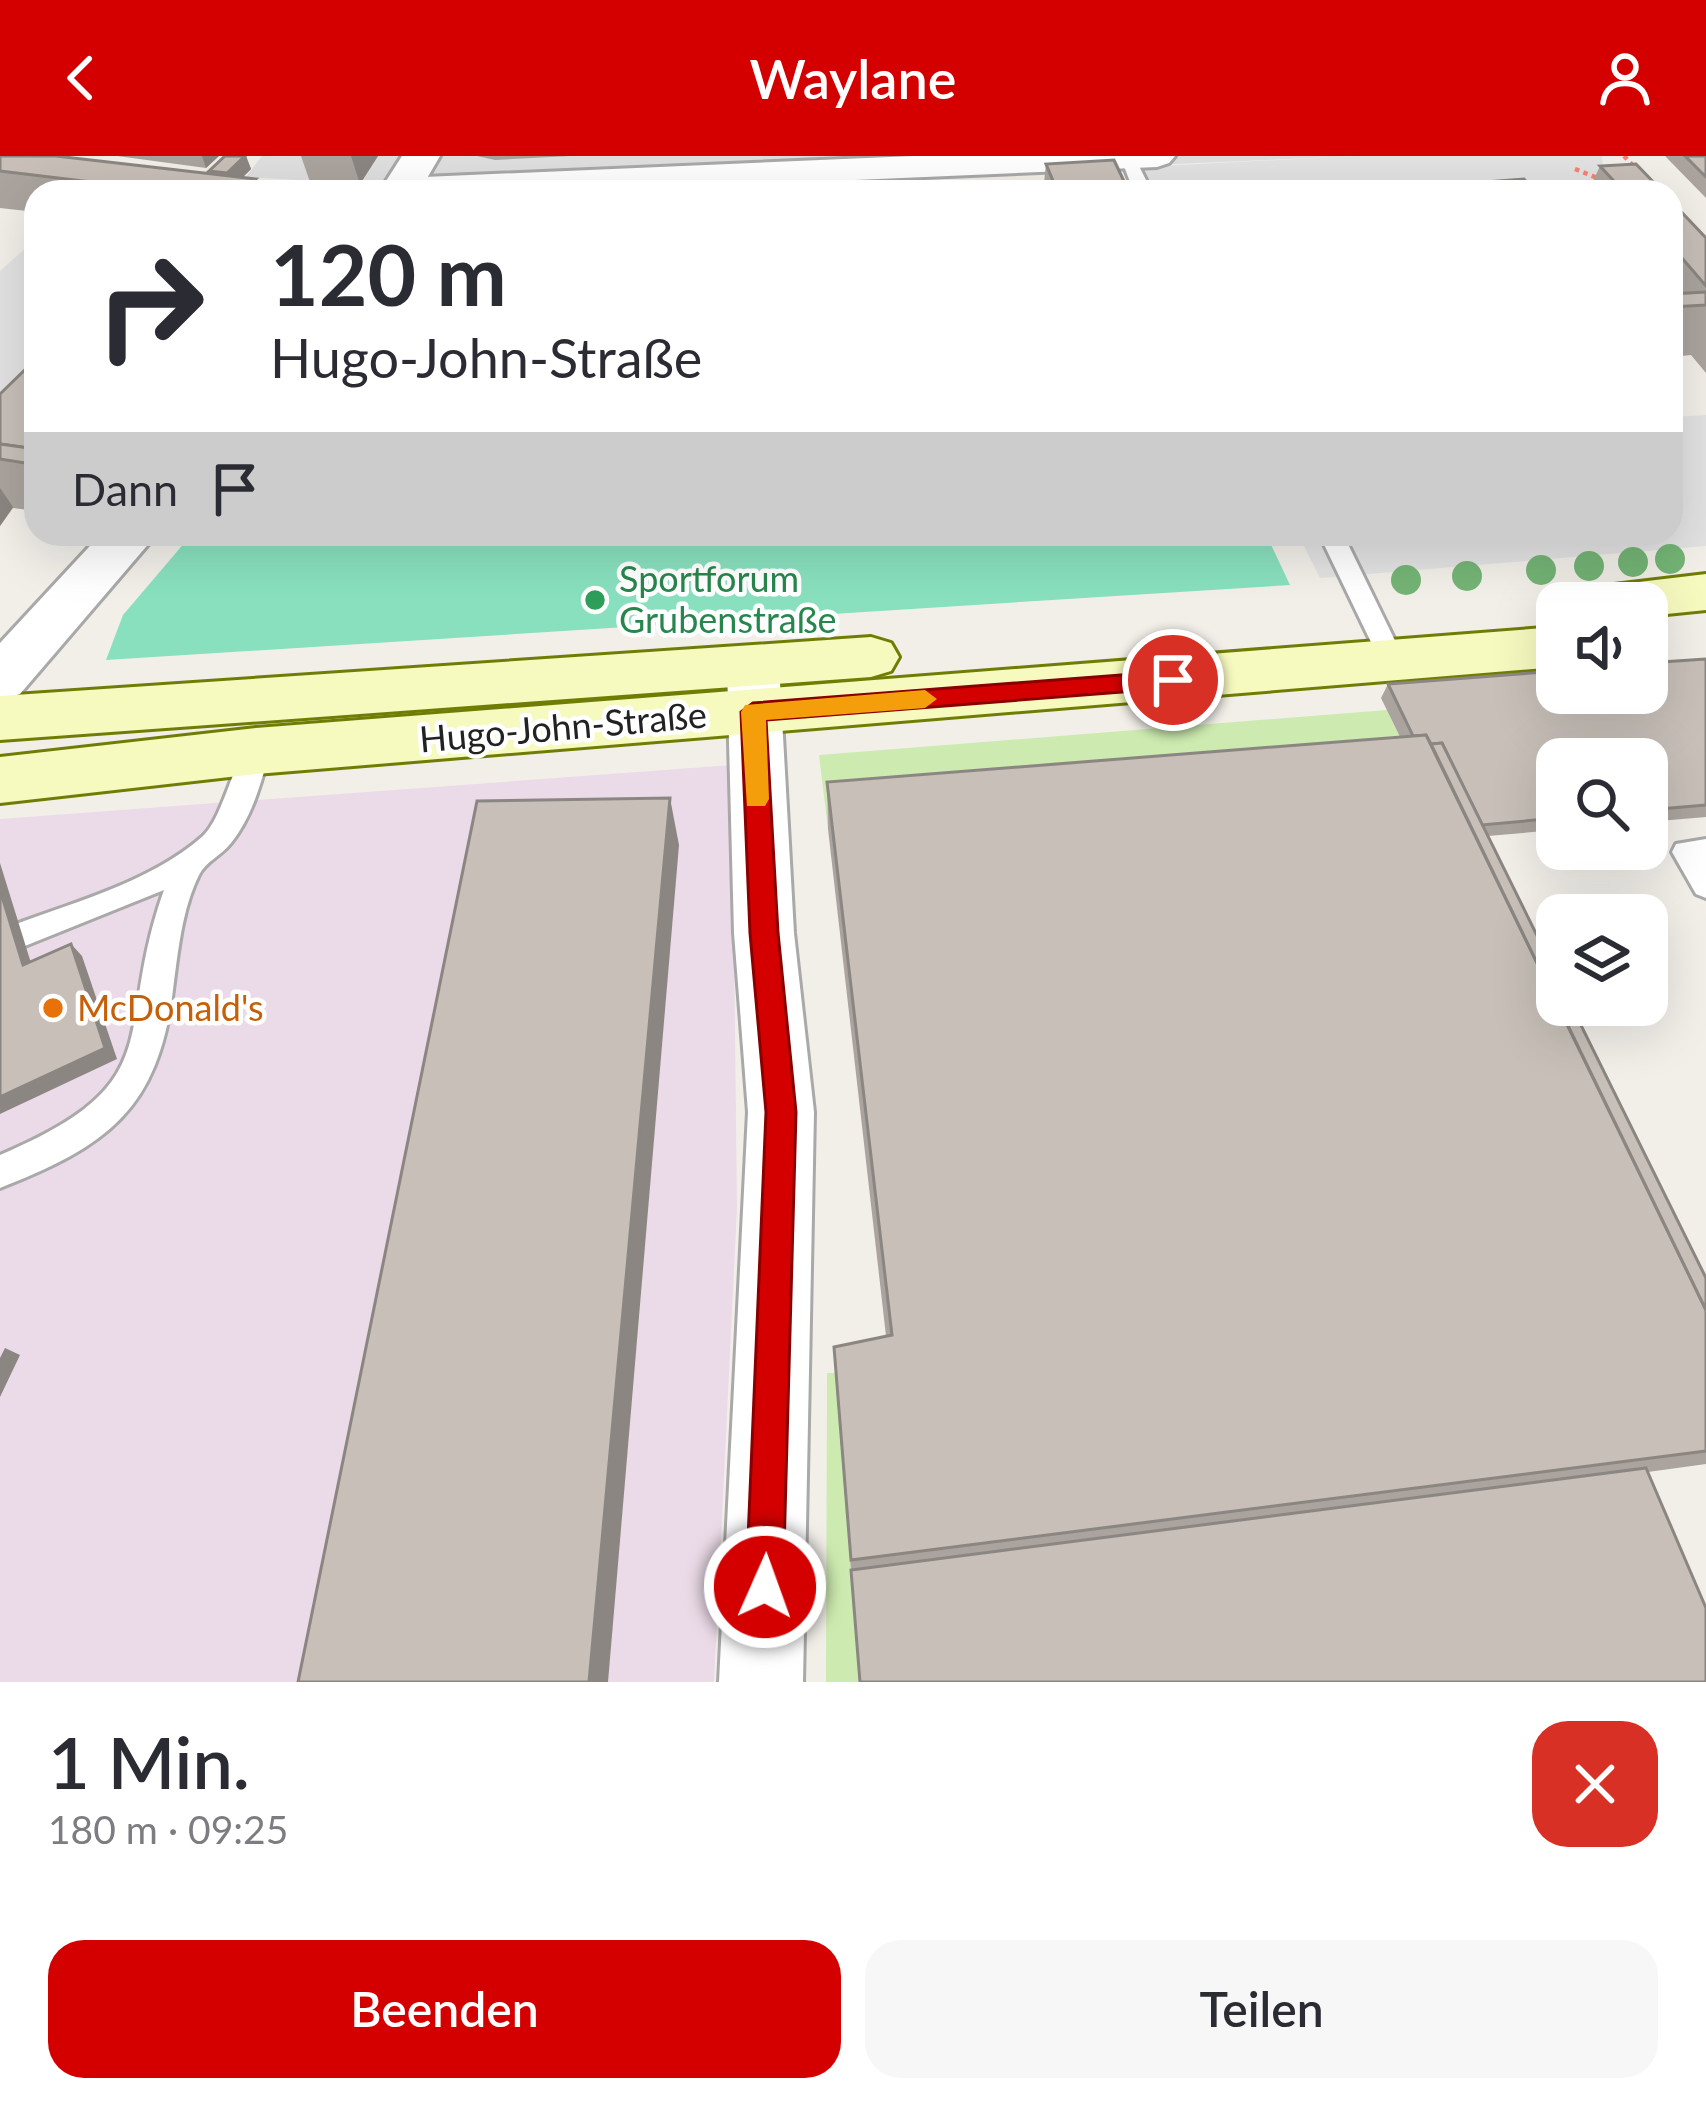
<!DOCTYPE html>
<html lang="de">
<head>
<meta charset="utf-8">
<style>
	:root { --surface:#fff; --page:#f7f7f7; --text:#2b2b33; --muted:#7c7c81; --accent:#d40000 }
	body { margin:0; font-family:Lato,sans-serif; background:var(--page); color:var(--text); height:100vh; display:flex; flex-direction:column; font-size:45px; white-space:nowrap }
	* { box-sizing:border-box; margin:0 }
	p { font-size:39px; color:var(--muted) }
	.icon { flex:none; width:66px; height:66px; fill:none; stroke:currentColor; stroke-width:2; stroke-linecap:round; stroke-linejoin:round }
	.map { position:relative; height:1526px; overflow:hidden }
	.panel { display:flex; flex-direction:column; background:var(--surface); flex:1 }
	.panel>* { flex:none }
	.top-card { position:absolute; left:24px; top:24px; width:1659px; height:366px; border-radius:36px; box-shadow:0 12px 48px #0002; background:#fff; color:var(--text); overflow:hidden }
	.fabs { position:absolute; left:1536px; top:426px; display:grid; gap:24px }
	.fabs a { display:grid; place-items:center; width:132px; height:132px; border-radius:24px; background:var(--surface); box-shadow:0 12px 48px #0002; font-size:60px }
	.pin { position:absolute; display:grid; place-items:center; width:102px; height:102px; color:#fff; margin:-51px; border:6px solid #fff; border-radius:50%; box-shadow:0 3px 12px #0007 }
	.me { position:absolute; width:132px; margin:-66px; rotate:2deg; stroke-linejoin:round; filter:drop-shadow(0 0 9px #0008) }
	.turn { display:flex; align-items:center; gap:42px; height:252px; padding:0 48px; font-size:54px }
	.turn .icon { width:156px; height:156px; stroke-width:2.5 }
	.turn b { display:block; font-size:84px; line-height:102px }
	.then { display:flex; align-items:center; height:114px; padding:0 48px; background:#0003; gap:24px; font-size:45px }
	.round { display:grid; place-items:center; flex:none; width:126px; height:126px; border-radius:36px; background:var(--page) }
	.overview { display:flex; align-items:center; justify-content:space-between; height:204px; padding:0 48px }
	h1 { font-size:72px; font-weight:600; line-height:90px }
	.action { display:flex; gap:24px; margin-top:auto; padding:24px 48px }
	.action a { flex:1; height:138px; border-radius:36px; background:var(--accent); color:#fff; font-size:48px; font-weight:600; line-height:138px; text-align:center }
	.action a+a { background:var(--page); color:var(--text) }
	header { display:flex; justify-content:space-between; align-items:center; height:156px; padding:0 48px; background:var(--accent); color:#fff; font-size:54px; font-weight:600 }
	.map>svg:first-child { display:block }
	.residential { fill:#e0dfdf }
	.industrial { fill:#ebdbe8 }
	.grass { fill:#cdebb0 }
	.pitch { fill:#88e0be }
	.parking { fill:#e2e2e2 }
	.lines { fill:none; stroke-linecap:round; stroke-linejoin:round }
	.service-casing { stroke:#a9a9a9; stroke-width:6 }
	.minor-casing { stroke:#a9a9a9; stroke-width:6 }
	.tertiary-casing { stroke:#a9a9a9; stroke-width:6 }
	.secondary-casing { stroke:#707d05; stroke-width:6 }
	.path { stroke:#fa8072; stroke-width:4.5; stroke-dasharray:4.5 4.5; stroke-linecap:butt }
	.service { fill:#fff; fill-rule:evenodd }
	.minor { fill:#fff; fill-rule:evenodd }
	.tertiary { fill:#fff; fill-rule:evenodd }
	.secondary { fill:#f7fabf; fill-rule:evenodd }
	.tree { fill:#74b475 }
	.wall { fill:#aba49e }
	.shaded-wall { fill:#8b8681 }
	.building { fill:#c7bfb8; stroke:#8b8681; stroke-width:3 }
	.route { fill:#d40000; stroke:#8a0000; stroke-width:3 }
	.slow { fill:#f59e0b }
	.leisure-dot { fill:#2e9e5b; stroke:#fff; stroke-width:4.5 }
	.food-dot { fill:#e8710a; stroke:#fff; stroke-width:4.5 }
	.labels { text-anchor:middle; stroke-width:9; stroke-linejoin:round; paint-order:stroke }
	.leisure-label { font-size:36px; fill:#27864d; stroke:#fff; text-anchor:start }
	.street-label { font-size:36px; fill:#222; stroke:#fff }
	.food-label { font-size:36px; fill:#c56008; stroke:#fff; text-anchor:start }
</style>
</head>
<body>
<header><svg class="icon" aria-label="back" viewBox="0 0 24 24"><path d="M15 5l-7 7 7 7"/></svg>Waylane<svg class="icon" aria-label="person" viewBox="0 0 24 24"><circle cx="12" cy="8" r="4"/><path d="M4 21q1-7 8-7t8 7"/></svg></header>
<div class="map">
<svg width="1706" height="1526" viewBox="0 0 1706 1526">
	<rect width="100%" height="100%" fill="#f2efe9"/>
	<path class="residential" d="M262 0H1357L545 36H340L296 24 246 21Z"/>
	<path class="industrial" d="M732 609 737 1052 714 1526H0V663Z"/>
	<g class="grass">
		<path d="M1387 554 1420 625 828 673 819 599Z"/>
		<path d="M827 1217H835L860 1526H826Z"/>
	</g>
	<path class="pitch" d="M192 378H1266L1290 429 106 504 123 459Z"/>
	<g class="parking">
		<path d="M1357 0H1602L1604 33 1132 36 1121 12Z"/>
		<path d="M36 83V257L0 294V115Z"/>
		<path d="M1706 259V390L1320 422 1298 378H1671V261Z"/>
	</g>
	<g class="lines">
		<g class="service-casing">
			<g id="service">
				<path d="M1120 0H1134L1152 36H1134Z"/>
				<path d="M1319 378H1343L1404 503 1400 509H1382Z"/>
				<path d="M256 585 270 595C261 627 252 661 231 687 222 699 205 706 199 719 182 753 178 796 173 834 158 954 107 990 0 1032V999C174 925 112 880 164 734L0 800V774C67 748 149 728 203 680 226 658 235 591 256 585Z"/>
				<path d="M1706 683V742L1696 738 1672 696 1676 688Z"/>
			</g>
		</g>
		<g class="minor-casing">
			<g id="minor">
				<path d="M913 0H1175L1169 7 1157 11 579 36 383 33 388 25 401 22Z"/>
				<path d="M753 491 771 496 779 509 794 777 814 956 803 1526H719L748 956 734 777 727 509 735 496Z"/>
			</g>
		</g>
		<g class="tertiary-casing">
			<g id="tertiary">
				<path d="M402 0H440L419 36H379Z"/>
				<path d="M101 378H157L20 538 0 544V487Z"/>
			</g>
		</g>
		<g class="secondary-casing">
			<g id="secondary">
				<path d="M1706 418V454L1647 460V447H1564L1572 434Z"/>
				<path d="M1557 471V511L256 618 0 647V601L256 572Z"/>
				<path d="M871 481 891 487 899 501 891 515 871 521 0 584V540Z"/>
			</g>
		</g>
		<g class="path">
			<path d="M1624 0 1635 12"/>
			<path d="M1575 13 1600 23"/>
			<path d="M1671 248 1677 247"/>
		</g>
		<use href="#service" class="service"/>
		<use href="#minor" class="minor"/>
		<use href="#tertiary" class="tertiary"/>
		<use href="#secondary" class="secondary"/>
	</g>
	<g class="tree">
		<circle cx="1670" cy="403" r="15"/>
		<circle cx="1633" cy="406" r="15"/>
		<circle cx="1589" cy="410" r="15"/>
		<circle cx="1541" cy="414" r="15"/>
		<circle cx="1467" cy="420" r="15"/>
		<circle cx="1406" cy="424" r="15"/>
	</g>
	<g class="wall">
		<path d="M0 0 211 18 209 15 246 0 251 13 242 22 256 23 260 36H36V56L0 52Z"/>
		<path d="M117 0H219L206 12Z"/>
		<path d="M301 0H378L360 28 310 26Z"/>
		<path d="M477 0H570L495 4Z"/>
		<path d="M1665 0H1706V42Z"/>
		<path d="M1046 8 1129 36H1043Z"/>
		<path d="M1600 10 1663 36H1588Z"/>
		<path d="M1485 26 1534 36H1481Z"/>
		<path d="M1671 45 1706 82V217L1691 199 1671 201Z"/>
		<path d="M36 203V355L13 352 0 370V238Z"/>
		<path d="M1706 503V661L1647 666V603H1557V674L1488 680 1706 1122V1308L1648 1316 860 1526 835 1217 886 1180 828 673 827 626 1400 581 1381 542 1388 528Z"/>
	</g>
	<g class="shaded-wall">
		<path d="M202 0H219L206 12Z"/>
		<path d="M246 0 251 13 233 31 227 17Z"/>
		<path d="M351 0H378L360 28Z"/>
		<path d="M256 23 260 36H243Z"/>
		<path d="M36 296V324L25 307Z"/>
		<path d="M0 332 13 351 0 370Z"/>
		<path d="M670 642 679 689 608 1526H589Z"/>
		<path d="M0 707 35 820 23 809 0 734Z"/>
		<path d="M71 788 82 800 117 903 0 958V941Z"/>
		<path d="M5 1192 20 1199 0 1241V1202Z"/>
	</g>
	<g class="building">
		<path d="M0 0H56L256 23 243 36H174L0 15Z"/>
		<path d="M225 0H245L227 17 209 15Z"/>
		<path d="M1685 0H1706V21Z"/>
		<path d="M1114 4 1129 36H1091L1088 30 1056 32 1046 8Z"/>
		<path d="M1636 8 1663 36H1624L1600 10Z"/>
		<path d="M1524 23 1534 36H1494L1485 26Z"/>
		<path d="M1671 45 1706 82V130L1676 95H1671Z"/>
		<path d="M1706 136V149L1671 151V138Z"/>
		<path d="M36 203V293L0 288V238Z"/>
		<path d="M0 288 36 293V296L25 307 0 303Z"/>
		<path d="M1706 503V649L1647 654V603H1557V662L1482 669 1442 587 1431 588 1426 579 1413 580 1388 528 1557 515V537H1647V507Z"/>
		<path d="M1426 579 1706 1154V1295L851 1404 834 1191 892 1179 827 626Z"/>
		<path d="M1442 587 1557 820V848L1431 588Z"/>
		<path d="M670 642 589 1526H298L477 645Z"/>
		<path d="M0 734 23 809 71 788 105 892 0 941Z"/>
		<path d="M1558 849H1571L1706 1122V1154Z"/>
		<path d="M1646 1312 1706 1452V1526H860L851 1414Z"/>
	</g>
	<path class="route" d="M1173 515 1185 524 1173 532 766 564 778 777 796 956 783 1431 778 1444 765 1450 752 1444 746 1431 766 956 750 777 741 556 753 547Z"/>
	<path class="slow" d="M925 534 937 543 925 552 766 564 769 643 765 650H747L741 556 745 549Z"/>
	<circle class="leisure-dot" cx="595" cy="444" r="12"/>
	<circle class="food-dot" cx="53" cy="852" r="12"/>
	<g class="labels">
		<g class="leisure-label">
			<text x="619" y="436">Sportforum<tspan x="619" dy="41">Grubenstraße</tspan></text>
		</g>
		<g class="street-label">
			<text transform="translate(563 571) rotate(-5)" y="13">Hugo-John-Straße</text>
		</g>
		<g class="food-label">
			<text x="77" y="865">McDonald's</text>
		</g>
	</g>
</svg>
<div class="fabs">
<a><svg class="icon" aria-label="sound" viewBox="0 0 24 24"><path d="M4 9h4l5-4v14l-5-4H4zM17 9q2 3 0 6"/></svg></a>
<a><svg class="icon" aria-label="search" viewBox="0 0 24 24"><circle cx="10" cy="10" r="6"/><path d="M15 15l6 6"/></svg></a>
<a><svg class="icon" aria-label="layers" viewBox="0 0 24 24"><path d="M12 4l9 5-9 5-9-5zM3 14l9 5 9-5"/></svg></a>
</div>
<div class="pin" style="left:1173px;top:524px;background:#d93025"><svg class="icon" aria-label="arrive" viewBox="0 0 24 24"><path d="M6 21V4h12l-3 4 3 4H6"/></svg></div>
<svg class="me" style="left:765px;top:1431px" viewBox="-20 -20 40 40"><circle r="17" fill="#d40000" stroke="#fff" stroke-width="3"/><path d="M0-11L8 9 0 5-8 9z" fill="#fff"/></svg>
<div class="top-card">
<div class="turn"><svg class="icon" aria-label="right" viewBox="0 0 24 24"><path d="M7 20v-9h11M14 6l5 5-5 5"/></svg><div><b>120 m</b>Hugo-John-Straße</div></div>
<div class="then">Dann<svg class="icon" aria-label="arrive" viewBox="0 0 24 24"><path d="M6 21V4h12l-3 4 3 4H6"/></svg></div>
</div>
</div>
<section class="panel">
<div class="overview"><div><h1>1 Min.</h1><p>180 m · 09:25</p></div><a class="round" style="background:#d93025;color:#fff"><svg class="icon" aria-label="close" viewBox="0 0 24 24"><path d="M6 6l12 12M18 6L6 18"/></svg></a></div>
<div class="action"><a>Beenden</a><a>Teilen</a></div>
</section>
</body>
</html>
